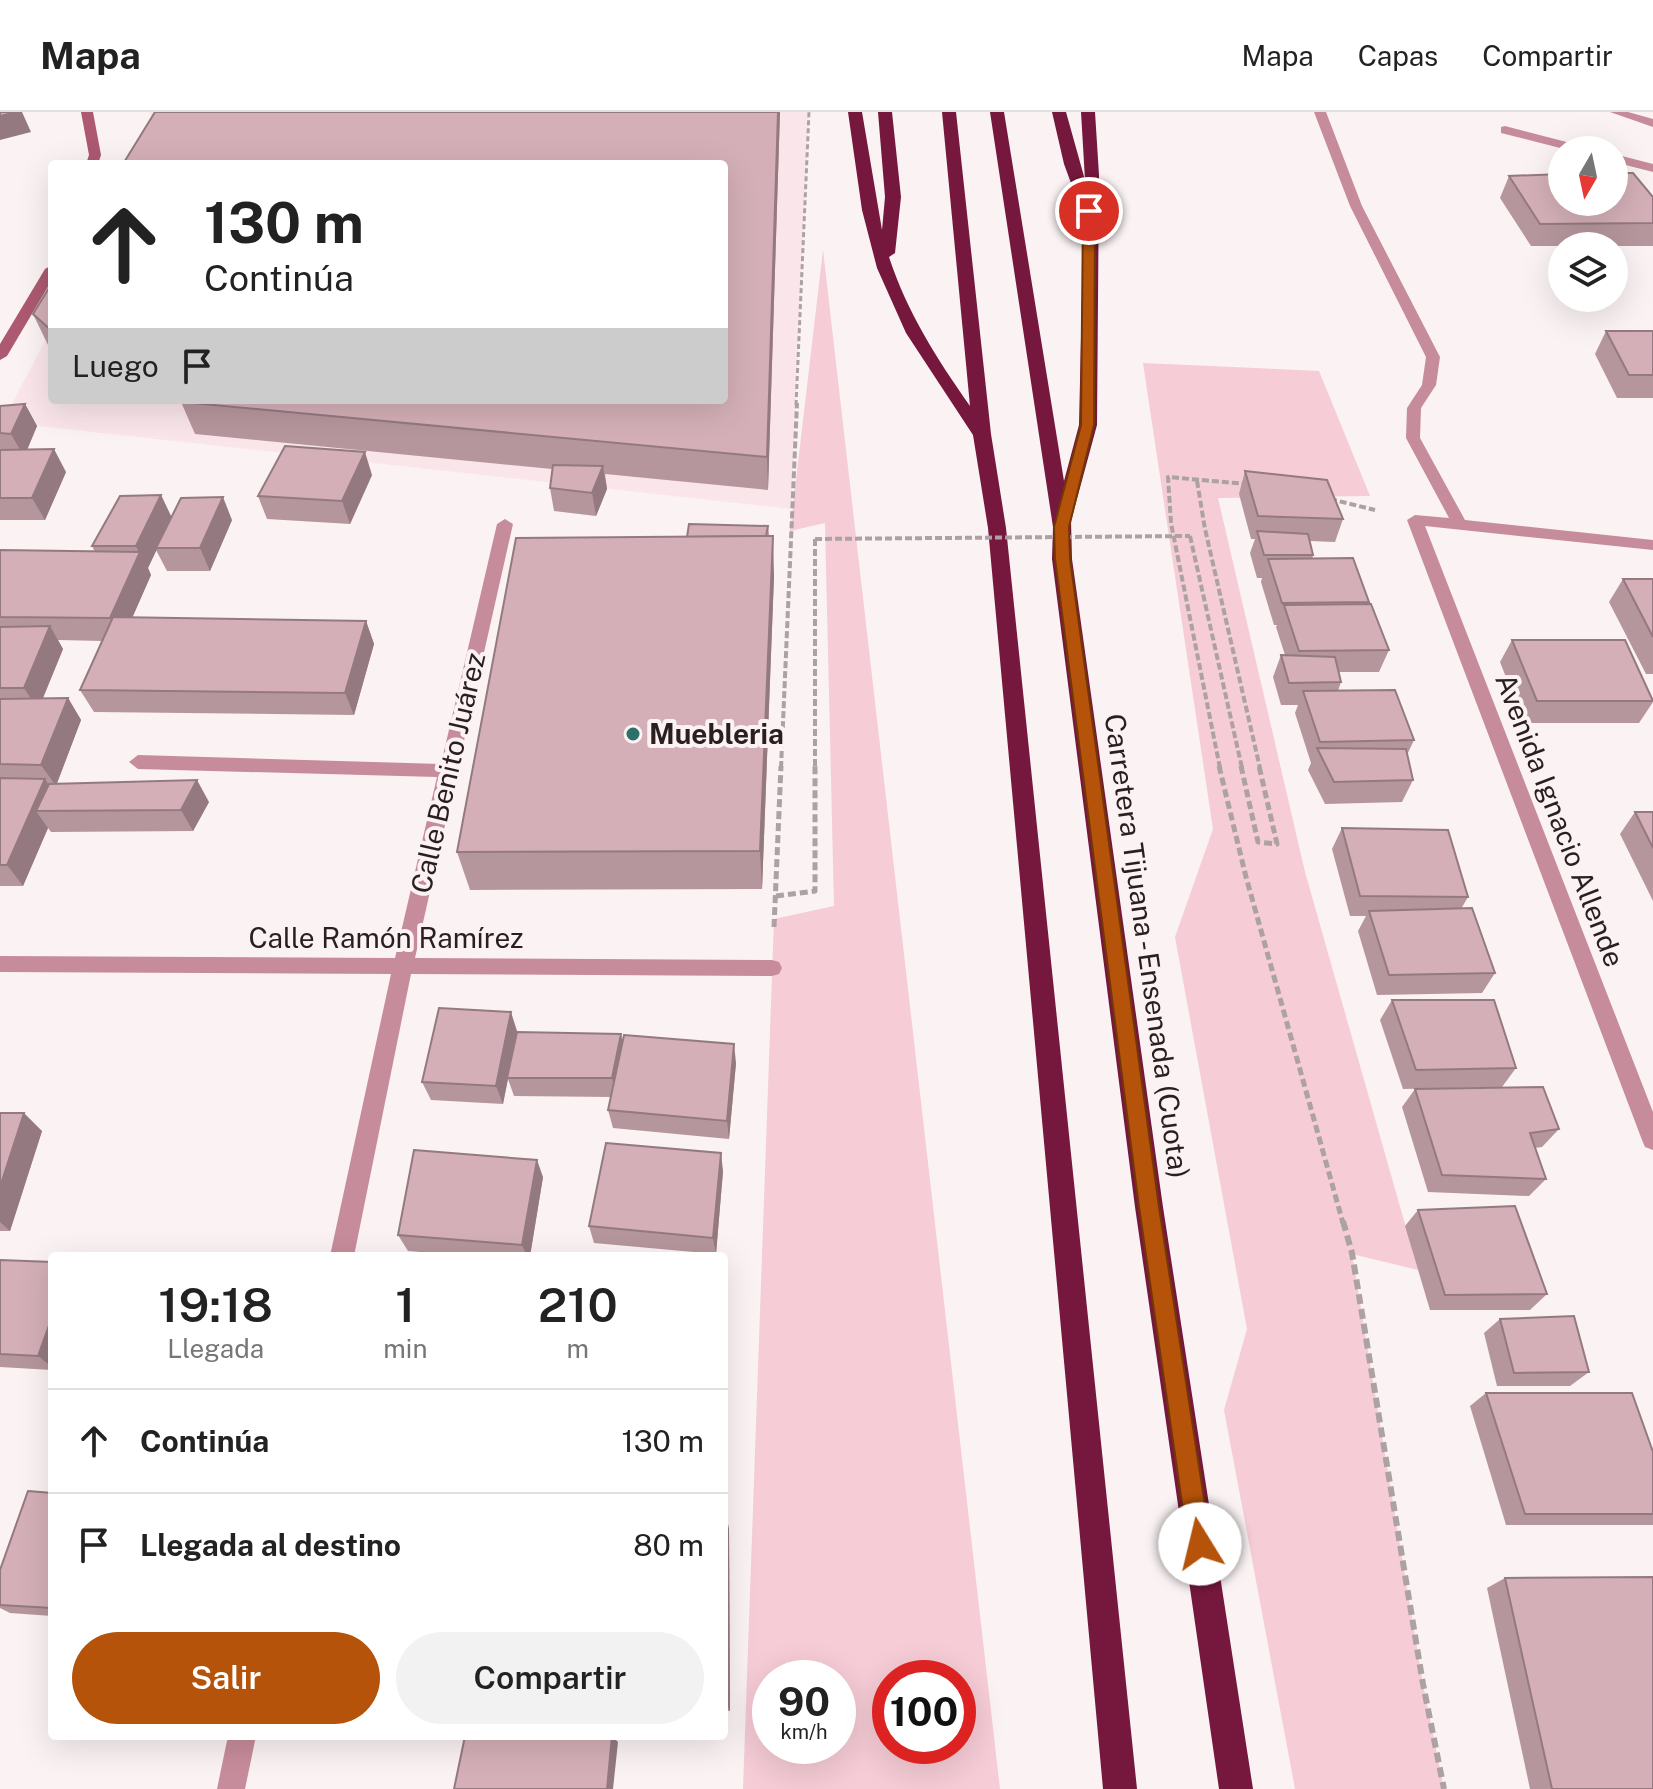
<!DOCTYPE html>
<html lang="es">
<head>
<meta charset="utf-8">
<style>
	:root { --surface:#fff; --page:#f2f2f2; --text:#222; --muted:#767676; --line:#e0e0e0; --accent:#b45309 }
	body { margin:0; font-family:"Public Sans",sans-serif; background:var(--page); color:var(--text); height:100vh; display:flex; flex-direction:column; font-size:30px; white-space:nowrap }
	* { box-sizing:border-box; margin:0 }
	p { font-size:26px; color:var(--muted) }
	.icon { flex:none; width:44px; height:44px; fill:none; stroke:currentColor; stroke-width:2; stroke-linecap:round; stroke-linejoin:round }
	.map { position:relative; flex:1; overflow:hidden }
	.sheet { position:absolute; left:48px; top:1140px; width:680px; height:488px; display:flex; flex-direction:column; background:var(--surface); border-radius:8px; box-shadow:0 8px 32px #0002 }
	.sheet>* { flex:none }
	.guide { position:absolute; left:48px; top:48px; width:680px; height:244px; border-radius:8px; box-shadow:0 8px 32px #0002; background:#fff; color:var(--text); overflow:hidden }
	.needle { width:52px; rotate:189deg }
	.controls { position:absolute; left:1548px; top:24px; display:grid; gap:16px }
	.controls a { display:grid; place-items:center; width:80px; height:80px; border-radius:50%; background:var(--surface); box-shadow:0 8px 32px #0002; font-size:40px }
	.speed { position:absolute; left:752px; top:1548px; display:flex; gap:16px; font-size:40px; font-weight:700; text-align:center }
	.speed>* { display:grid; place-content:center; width:104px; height:104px; border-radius:50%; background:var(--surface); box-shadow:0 8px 32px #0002; line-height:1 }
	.speed small { font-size:20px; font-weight:400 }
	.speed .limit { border:12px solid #d22; background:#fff; color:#111 }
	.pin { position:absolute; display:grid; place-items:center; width:68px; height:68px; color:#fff; margin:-34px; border:4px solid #fff; border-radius:50%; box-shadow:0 2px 8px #0007 }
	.me { position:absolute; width:88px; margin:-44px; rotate:351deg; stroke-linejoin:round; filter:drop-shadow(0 0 6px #0008) }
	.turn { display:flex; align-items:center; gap:28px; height:168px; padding:0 24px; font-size:36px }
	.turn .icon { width:104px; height:104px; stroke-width:2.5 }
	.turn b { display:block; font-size:56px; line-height:68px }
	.then { display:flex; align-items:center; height:76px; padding:0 24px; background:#0003; gap:16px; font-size:30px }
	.eta { display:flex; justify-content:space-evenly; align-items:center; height:136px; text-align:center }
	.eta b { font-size:48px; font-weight:600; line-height:56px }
	.button { display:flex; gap:16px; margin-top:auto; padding:16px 24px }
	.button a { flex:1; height:92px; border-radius:48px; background:var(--accent); color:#fff; font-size:32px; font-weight:600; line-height:92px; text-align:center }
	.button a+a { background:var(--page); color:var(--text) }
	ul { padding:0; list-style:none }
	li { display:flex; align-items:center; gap:24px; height:104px; padding:0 24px; border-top:2px solid var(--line) }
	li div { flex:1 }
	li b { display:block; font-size:30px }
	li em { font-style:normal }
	header { display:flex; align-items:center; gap:48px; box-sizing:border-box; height:112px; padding:0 40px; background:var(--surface); border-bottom:2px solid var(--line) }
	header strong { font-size:38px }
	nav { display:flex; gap:44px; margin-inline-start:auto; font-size:28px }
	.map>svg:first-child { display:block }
	.built { fill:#fae6ea }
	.green { fill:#f6ccd6; fill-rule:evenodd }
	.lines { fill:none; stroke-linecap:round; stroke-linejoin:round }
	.path-far3 { stroke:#aca2a3; stroke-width:3; stroke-dasharray:5 3; stroke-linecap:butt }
	.path-far2 { stroke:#aca2a3; stroke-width:4; stroke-dasharray:7 3; stroke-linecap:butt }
	.path-far1 { stroke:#aca2a3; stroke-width:5; stroke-dasharray:8 4; stroke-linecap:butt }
	.path { stroke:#aca2a3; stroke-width:6; stroke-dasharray:10 5; stroke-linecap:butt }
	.street { fill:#c78c9b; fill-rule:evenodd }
	.secondary { fill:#ac5971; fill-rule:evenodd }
	.highway { fill:#76183d; fill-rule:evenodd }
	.path-bridge { stroke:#aca2a3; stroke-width:4; stroke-dasharray:7 3; stroke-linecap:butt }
	.wall { fill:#b6969d }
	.shaded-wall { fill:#947a80 }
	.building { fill:#d4afb7; stroke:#947a80; stroke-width:2 }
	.route { fill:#b45309; stroke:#753606; stroke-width:2 }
	.poi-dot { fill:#2b7167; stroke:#faf2f3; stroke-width:3 }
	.labels { text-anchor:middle; stroke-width:8; stroke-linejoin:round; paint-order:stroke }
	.poi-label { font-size:28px; font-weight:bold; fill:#2b1e21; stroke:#faf2f3; text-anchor:start }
	.street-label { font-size:28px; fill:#2b1e21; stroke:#faf2f3 }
</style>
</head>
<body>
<header>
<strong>Mapa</strong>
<nav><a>Mapa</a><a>Capas</a><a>Compartir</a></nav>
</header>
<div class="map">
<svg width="1653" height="1677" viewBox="0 0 1653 1677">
	<rect width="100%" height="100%" fill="#faf2f3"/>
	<path class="built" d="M149 0H809L791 397 2 310 52 216V288H724V52L158 17Z"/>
	<g class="green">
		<path d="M823 138 1000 1677H743L774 807 834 794 825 411 790 419ZM770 1566H838V1634H770ZM890 1566H958V1634H890Z"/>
		<path d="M1143 251 1319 259 1370 384 1218 386 1305 760 1418 1158 1352 1142 1423 1572 1444 1677H1295L1224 1298 1247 1217 1175 825 1213 717Z"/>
	</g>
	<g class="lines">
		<path class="path-far3" d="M796 293 809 0"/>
		<g class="path-far2">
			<path d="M1197 369 1205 417 1260 656"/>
			<path d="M1330 387 1375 398"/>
			<path d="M1190 424 1242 656"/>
			<path d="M815 427V656"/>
			<path d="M781 656 797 291"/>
			<path d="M1220 656 1171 411 1168 365 1246 372"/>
		</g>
		<g class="path-far1">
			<path d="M1219 654 1246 765 1343 1111"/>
			<path d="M1241 654 1258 730 1277 732 1259 654"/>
			<path d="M776 784 815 779V654"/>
			<path d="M774 815 781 654"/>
		</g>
		<path class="path" d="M1343 1109 1352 1141 1423 1572 1444 1677"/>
		<g class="street">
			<path d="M1314 0H1326L1362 94 1440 245 1436 273 1421 296 1420 326 1465 408 1653 428V438L1425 414 1653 1000V1038L1645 1035 1642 1028 1407 408 1415 403 1449 406 1406 326 1407 296 1422 273 1426 245 1350 94Z"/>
			<path d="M1610 0H1628L1653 7V15Z"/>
			<path d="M1505 14 1586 35 1588 38H1568L1501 21V15Z"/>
			<path d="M1614 42 1653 52V60L1614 50Z"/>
			<path d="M505 407 513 412 415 846 772 848 779 850 782 856 779 862 772 864 411 862 354 1144H330L391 862 0 860V844L395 846 437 665 138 657 129 650 138 643 441 652 497 412Z"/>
			<path d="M228 1624H256L245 1677H217Z"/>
		</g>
		<g class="secondary">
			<path d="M81 0H93L101 43 98 52H86L89 43Z"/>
			<path d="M52 153V168L7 244 0 248V232L45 157Z"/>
		</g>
		<g class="highway">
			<path d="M848 0H862L882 118 885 85 878 0H892L901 85 895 141 889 145C907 200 937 247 970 294L942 0H956L991 322 1006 416 1137 1677H1103L988 416 973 323 906 221 877 156 862 98Z"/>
			<path d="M990 0H1004L1064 369 1079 313 1084 97 1079 93 1064 52 1052 0H1066L1085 68 1081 0H1095L1099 63 1097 313 1071 409 1072 447 1163 1095 1253 1677H1219L1135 1095 1052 447 1053 415Z"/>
		</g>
		<path class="path-bridge" d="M815 427 1190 424"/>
	</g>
	<g class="wall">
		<path d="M155 0H780L768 378 605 362 607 377 596 404 554 399 550 376 552 357 195 322 181 290 724 288Z"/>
		<path d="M1509 64 1653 85V134H1531L1500 86Z"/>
		<path d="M52 171V237L49 235 33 202Z"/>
		<path d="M1606 219H1653V286H1617L1595 242Z"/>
		<path d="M25 292 37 314 27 338 66 360 45 408H0V294Z"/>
		<path d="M1245 359 1343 407 1335 430 1310 429 1313 443 1312 447 1369 490 1368 492 1389 538 1379 560H1339L1341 570 1338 579 1414 628 1407 643 1413 668 1402 690 1325 692 1308 658 1311 651 1295 601 1298 593H1281L1273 565 1281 543H1285L1276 515 1277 513H1274L1261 470 1262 466H1257L1250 441 1255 427H1251L1239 382Z"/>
		<path d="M372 363 350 412 267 407 258 384Z"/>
		<path d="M161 383 171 405 232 408 210 459H167L156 438 148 456 151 463 132 506 366 509 374 532 354 603 94 600 80 578 103 529 58 528 63 537 43 586H68L81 608 57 671 209 690 193 719 51 720 48 716 23 774H0V438L95 440 92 434Z"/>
		<path d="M768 414 774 464 762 777 470 778 457 740 687 425Z"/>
		<path d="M1623 467H1653V562H1646L1609 490Z"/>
		<path d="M1512 528 1653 588V590L1639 611H1524L1500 550Z"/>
		<path d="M1635 700H1653V789L1620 722Z"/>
		<path d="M1342 716 1468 785 1461 797 1495 861 1482 881 1377 883 1358 819 1366 804H1350L1332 737Z"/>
		<path d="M1392 888 1516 956 1502 975 1403 977 1380 908Z"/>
		<path d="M517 920 623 930 736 951 729 1027 613 1016 608 998 611 985 514 984 508 967 503 992 431 988 422 970Z"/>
		<path d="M1415 977 1559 1017 1542 1035 1535 1036 1546 1067 1529 1084 1428 1080 1402 995Z"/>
		<path d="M0 1001 42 1019 10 1119H0Z"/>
		<path d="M723 1059 716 1142 594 1131 589 1114Z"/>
		<path d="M543 1065 530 1144H469L408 1139 398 1123Z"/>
		<path d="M1418 1098 1547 1182 1530 1198H1430L1405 1114Z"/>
		<path d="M0 1148 52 1150V1258L0 1255Z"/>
		<path d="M1500 1207 1589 1260 1570 1274H1497L1484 1221Z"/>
		<path d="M1486 1281 1653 1340V1413H1506L1470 1294Z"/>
		<path d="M52 1381V1504L10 1501 0 1496V1458Z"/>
		<path d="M724 1406 729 1417 730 1599H724Z"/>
		<path d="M1505 1466 1653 1677H1530L1487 1476Z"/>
	</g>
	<g class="shaded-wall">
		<path d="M16 0H22L31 20 0 28V4Z"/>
		<path d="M778 0H780L768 378 767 345Z"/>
		<path d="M25 292 37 314 24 345 11 322Z"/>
		<path d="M54 337 66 360 45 408 32 386Z"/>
		<path d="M365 340 372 363 350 412 342 389Z"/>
		<path d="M603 354 607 377 596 404 592 381Z"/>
		<path d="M161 383 172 406 148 456 151 463 122 529 110 506 139 441 136 434Z"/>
		<path d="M223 385 232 408 210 459 200 436Z"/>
		<path d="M773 424 774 464 762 777 760 739Z"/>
		<path d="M366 509 374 532 354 603 345 581Z"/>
		<path d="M50 514 63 537 38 598 24 576Z"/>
		<path d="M68 586 81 608 56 674 41 653Z"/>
		<path d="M45 667 59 689 36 699 48 716 23 774 7 753Z"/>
		<path d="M197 668 209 690 193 719 181 698Z"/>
		<path d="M511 900 517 919 503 992 496 974Z"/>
		<path d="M621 922 625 941 617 985 612 966Z"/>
		<path d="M734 932 736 951 729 1027 727 1009Z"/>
		<path d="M24 1001 42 1019 10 1119 0 1110V1075Z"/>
		<path d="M721 1041 723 1059 716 1142 713 1126Z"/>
		<path d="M537 1048 543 1065 530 1144H527L522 1133Z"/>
		<path d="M52 1205V1255L38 1244Z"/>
		<path d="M727 1406 729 1417 730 1599 727 1593Z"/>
		<path d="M612 1624 618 1630 613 1677H607Z"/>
	</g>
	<g class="building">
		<path d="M0 0H16L0 4Z"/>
		<path d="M155 0H778L767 345 181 290 182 288H724V52H123Z"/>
		<path d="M1614 61H1633L1653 85V111L1540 112 1509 64 1562 62V90H1614Z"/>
		<path d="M52 171V219L33 202Z"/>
		<path d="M1606 219H1653V263H1629Z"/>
		<path d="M25 292 11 322 0 321V294Z"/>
		<path d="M285 334 365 340 342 389 258 384Z"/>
		<path d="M54 337 32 386H0V338Z"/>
		<path d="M553 353 603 354 592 381 550 376Z"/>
		<path d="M1245 359 1327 368 1343 407 1258 404Z"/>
		<path d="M161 383 136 434H92L120 384Z"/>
		<path d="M223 385 200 436H156L181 386Z"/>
		<path d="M689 412 768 414 766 424 687 425Z"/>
		<path d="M1257 419 1308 422 1313 443H1264Z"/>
		<path d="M773 424 760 739 457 740 516 426Z"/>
		<path d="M0 438 140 440 110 506 0 505Z"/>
		<path d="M1353 446 1369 490 1282 491 1268 447Z"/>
		<path d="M1623 467H1653V525Z"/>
		<path d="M1371 492 1389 538 1299 539 1284 493Z"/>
		<path d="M113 505 366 509 345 581 80 578Z"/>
		<path d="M50 514 24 576H0V515Z"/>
		<path d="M1512 528H1625L1653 589H1537Z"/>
		<path d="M1281 543 1335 545 1341 570 1289 571Z"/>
		<path d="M1395 578 1414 628 1320 630 1303 579Z"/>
		<path d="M68 586 41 653 0 652V587Z"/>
		<path d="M1317 636 1406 637 1413 668 1334 670Z"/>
		<path d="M0 666 45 667 7 753H0Z"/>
		<path d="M197 668 181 698 36 699 49 672Z"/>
		<path d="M1635 700H1653V736Z"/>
		<path d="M1342 716 1448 718 1468 785 1360 784Z"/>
		<path d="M1472 796 1495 861 1389 863 1369 799Z"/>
		<path d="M1392 888H1494L1516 956 1416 958Z"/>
		<path d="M439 896 511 900 496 974 422 970Z"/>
		<path d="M517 920 621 922 612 966H507Z"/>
		<path d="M624 923 734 932 727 1009 608 998Z"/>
		<path d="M1543 975 1559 1017 1530 1021 1546 1067 1442 1063 1415 977Z"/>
		<path d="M0 1001H24L0 1075Z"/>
		<path d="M606 1031 721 1041 713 1126 589 1114Z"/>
		<path d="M414 1038 537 1048 522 1133 398 1123Z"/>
		<path d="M1515 1094 1547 1182 1445 1183 1418 1098Z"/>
		<path d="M0 1148 52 1150V1205L38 1244 0 1242Z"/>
		<path d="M1574 1204 1589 1260 1514 1261 1500 1207Z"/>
		<path d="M1486 1281H1632L1653 1340V1402H1525Z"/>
		<path d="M28 1379 52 1381V1496L0 1493V1458Z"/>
		<rect x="724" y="1406" width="3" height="187"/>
		<path d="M1653 1465V1677H1552L1505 1466Z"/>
		<path d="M465 1624H612L607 1677H454Z"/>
	</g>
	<path class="route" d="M1089 96 1095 99 1094 313 1069 415 1070 447 1159 1095 1211 1432 1208 1440 1200 1444 1191 1440 1188 1432 1139 1095 1055 447 1054 415 1081 313 1083 99Z"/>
	<circle class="poi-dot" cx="633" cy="622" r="8"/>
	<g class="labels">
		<g class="poi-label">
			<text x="649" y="632">Muebleria</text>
		</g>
		<g class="street-label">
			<text transform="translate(448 661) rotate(-77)" y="10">Calle Benito Juárez</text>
			<text transform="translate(1560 708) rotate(69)" y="10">Avenida Ignacio Allende</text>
			<text x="386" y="836">Calle Ramón Ramírez</text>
			<text transform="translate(1147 834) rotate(82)" y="10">Carretera Tijuana - Ensenada (Cuota)</text>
		</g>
	</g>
</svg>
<div class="controls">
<a><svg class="needle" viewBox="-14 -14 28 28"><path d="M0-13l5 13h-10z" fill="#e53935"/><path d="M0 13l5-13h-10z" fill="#767676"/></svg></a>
<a><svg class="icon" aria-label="layers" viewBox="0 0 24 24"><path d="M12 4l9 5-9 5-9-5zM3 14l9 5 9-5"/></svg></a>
</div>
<div class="speed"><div>90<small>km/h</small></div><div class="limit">100</div></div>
<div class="pin" style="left:1089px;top:99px;background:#d93025"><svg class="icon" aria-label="arrive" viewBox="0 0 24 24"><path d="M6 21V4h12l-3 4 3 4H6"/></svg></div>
<svg class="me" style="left:1200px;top:1432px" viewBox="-20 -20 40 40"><circle r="19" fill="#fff"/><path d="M0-13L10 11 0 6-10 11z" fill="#b45309"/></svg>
<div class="guide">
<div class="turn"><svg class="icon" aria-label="ahead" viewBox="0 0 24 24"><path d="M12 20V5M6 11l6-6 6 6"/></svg><div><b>130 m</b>Continúa</div></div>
<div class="then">Luego<svg class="icon" aria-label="arrive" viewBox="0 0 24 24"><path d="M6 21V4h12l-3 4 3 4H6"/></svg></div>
</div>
<section class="sheet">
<div class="eta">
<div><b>19:18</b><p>Llegada</p></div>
<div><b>1</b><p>min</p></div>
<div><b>210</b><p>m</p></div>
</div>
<ul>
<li><svg class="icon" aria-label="ahead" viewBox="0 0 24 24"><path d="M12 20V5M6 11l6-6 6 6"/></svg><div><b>Continúa</b></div><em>130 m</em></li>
<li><svg class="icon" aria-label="arrive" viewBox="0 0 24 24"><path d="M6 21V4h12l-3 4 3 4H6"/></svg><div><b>Llegada al destino</b></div><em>80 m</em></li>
</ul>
<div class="button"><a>Salir</a><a>Compartir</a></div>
</section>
</div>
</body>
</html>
